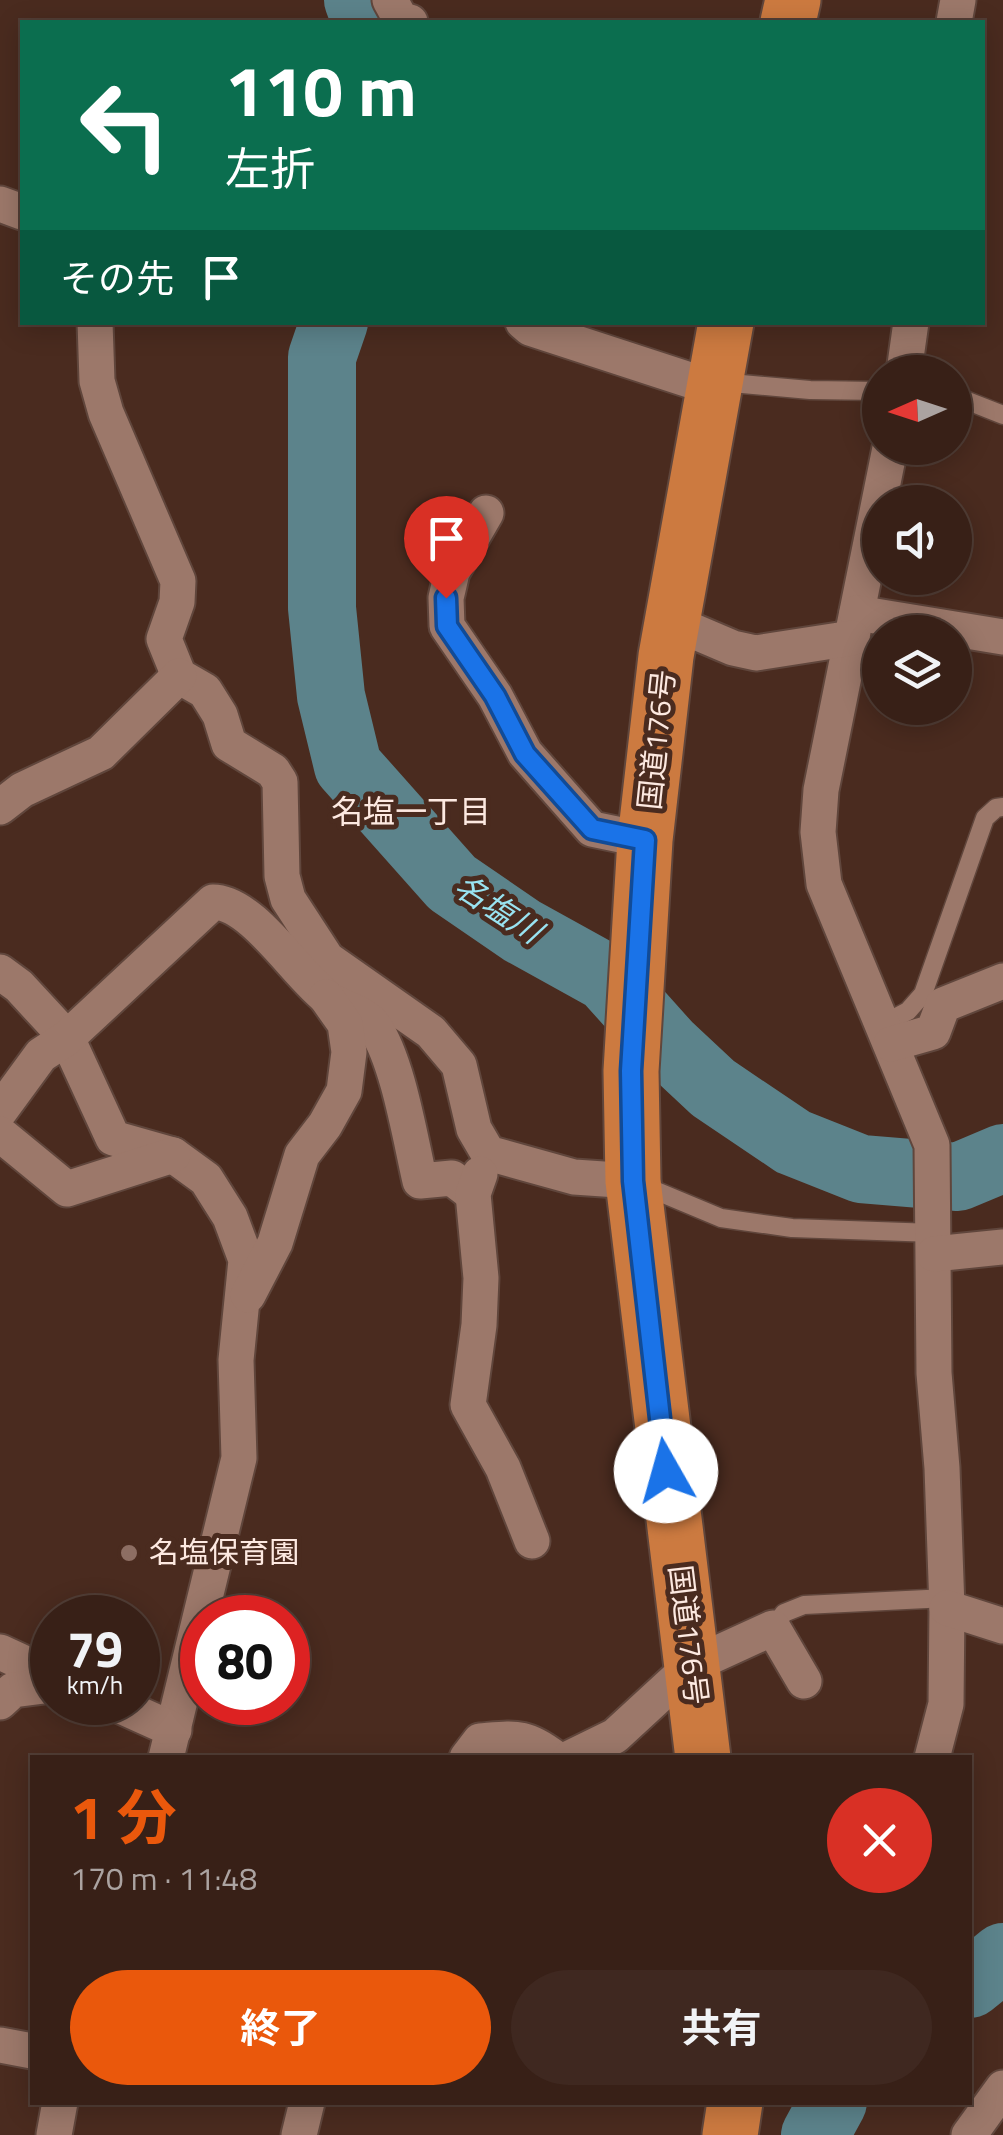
<!DOCTYPE html>
<html lang="ja">
<head>
<meta charset="utf-8">
<style>
	:root { --surface:#382017; --page:#3f2820; --text:#f1f3f6; --muted:#aba3a1; --line:#523e36; --accent:#ea580c }
	body { margin:0; font-family:"Titillium Web","Noto Sans JP",sans-serif; background:var(--page); color:var(--text); height:100vh; display:flex; flex-direction:column; font-size:38px; white-space:nowrap }
	* { box-sizing:border-box; margin:0 }
	p { font-size:32px; color:var(--muted) }
	.icon { flex:none; width:55px; height:55px; fill:none; stroke:currentColor; stroke-width:2; stroke-linecap:round; stroke-linejoin:round }
	.map { position:relative; flex:1; overflow:hidden }
	.details { position:absolute; left:30px; top:1755px; width:942px; height:350px; display:flex; flex-direction:column; background:var(--surface); border-radius:0px; box-shadow:0 5px 25px #0003,0 0 0 2px var(--line) }
	.details>* { flex:none }
	.guide { position:absolute; left:20px; top:20px; width:965px; height:305px; border-radius:0px; box-shadow:0 5px 25px #0003,0 0 0 2px var(--line); background:#0b6e4f; color:#fff; overflow:hidden }
	.needle { width:65px; rotate:267deg }
	.controls { position:absolute; left:862px; top:355px; display:grid; gap:20px }
	.controls a { display:grid; place-items:center; width:110px; height:110px; border-radius:50%; background:var(--surface); box-shadow:0 5px 25px #0003,0 0 0 2px var(--line); font-size:50px }
	.speed { position:absolute; left:30px; top:1595px; display:flex; gap:20px; font-size:50px; font-weight:700; text-align:center }
	.speed>* { display:grid; place-content:center; width:130px; height:130px; border-radius:50%; background:var(--surface); box-shadow:0 5px 25px #0003,0 0 0 2px var(--line); line-height:1 }
	.speed small { font-size:25px; font-weight:400 }
	.speed .limit { border:15px solid #d22; background:#fff; color:#111 }
	.pin { position:absolute; display:grid; place-items:center; width:85px; height:85px; color:#fff; margin:-102px -42px; border-radius:50% 50% 50% 0; rotate:-45deg; box-shadow:0 0 10px #0007 }
	.pin .icon { rotate:45deg }
	.me { position:absolute; width:110px; margin:-55px; rotate:353deg; stroke-linejoin:round; filter:drop-shadow(0 0 8px #0008) }
	.turn { display:flex; align-items:center; gap:35px; height:210px; padding:0 40px; font-size:45px }
	.turn .icon { width:130px; height:130px; stroke-width:2.5 }
	.turn b { display:block; font-size:70px; line-height:85px }
	.then { display:flex; align-items:center; height:95px; padding:0 40px; background:#0003; gap:20px; font-size:38px }
	.round { display:grid; place-items:center; flex:none; width:105px; height:105px; border-radius:52px; background:var(--page) }
	.head { display:flex; align-items:center; justify-content:space-between; height:170px; padding:0 40px }
	h1 { font-size:60px; font-weight:700; line-height:75px; color:var(--accent) }
	.cta { display:flex; gap:20px; margin-top:auto; padding:20px 40px }
	.cta a { flex:1; height:115px; border-radius:60px; background:var(--accent); color:#fff; font-size:40px; font-weight:700; line-height:115px; text-align:center }
	.cta a+a { background:var(--page); color:var(--text) }
	.map>svg:first-child { display:block }
	.lines { fill:none; stroke-linecap:round; stroke-linejoin:round }
	.river { stroke:#5c838b; stroke-width:68 }
	.lane-casing { stroke:#60463c; stroke-width:21 }
	.street-casing { stroke:#60463c; stroke-width:39 }
	.highway-casing { stroke:#60463c; stroke-width:59 }
	.lane { stroke:#9c786a; stroke-width:18 }
	.street { stroke:#9c786a; stroke-width:35 }
	.highway { stroke:#cc7a40; stroke-width:55 }
	.route-casing { stroke:#114b97; stroke-width:25 }
	.route { stroke:#1a73e8; stroke-width:18 }
	.education-dot { fill:#8d6e63; stroke:#4a2b1f; stroke-width:4 }
	.labels { text-anchor:middle; stroke-width:10; stroke-linejoin:round; paint-order:stroke }
	.street-label { font-size:30px; fill:#fde9e1; stroke:#4a2b1f }
	.poi-label { font-size:30px; fill:#fde9e1; stroke:#4a2b1f; text-anchor:start }
	.neighbourhood-label { font-size:32px; fill:#fde9e1; stroke:#4a2b1f }
	.water-label { font-size:32px; font-style:italic; fill:#99e3f1; stroke:#4a2b1f }
</style>
</head>
<body>
<div class="map">
<svg width="1003" height="2135" viewBox="0 0 1003 2135">
	<rect width="100%" height="100%" fill="#4a2b1f"/>
	<g class="lines">
		<g class="river">
			<path d="M358 0 366 22"/>
			<path d="M334 322 322 357V608L331 696 348 766 452 883 522 931 607 978 667 1045 713 1088 793 1142 861 1169 958 1177 1003 1158"/>
			<path d="M970 1984 1003 1957"/>
			<path d="M815 2135 833 2102"/>
		</g>
		<g class="lane-casing">
			<g id="lane">
				<path d="M720 382 810 390 880 391"/>
				<path d="M955 396 1003 415"/>
				<path d="M883 1024 908 1011 923 994 985 818 996 808 1003 807"/>
				<path d="M642 1185 721 1218 792 1228 934 1233"/>
				<path d="M773 1628 784 1613 804 1605 947 1598"/>
			</g>
		</g>
		<g class="street-casing">
			<g id="street">
				<path d="M390 0 401 20 410 22"/>
				<path d="M954 22 958 0"/>
				<path d="M0 204 22 212"/>
				<path d="M95 322 97 381 106 413 178 581 177 602 164 639 179 676 205 691 220 715 229 744 273 771 280 782 282 876 288 899 327 959 431 1032 459 1065 474 1129 488 1153 574 1177 633 1181"/>
				<path d="M523 322 530 328 714 388"/>
				<path d="M904 372 911 322"/>
				<path d="M890 448 821 790 818 832 824 884 932 1145 934 1373 942 1468 947 1608 946 1704 932 1758"/>
				<path d="M486 513 452 572 446 598 447 626 495 696 525 753 592 829 645 840"/>
				<path d="M857 613 1003 637"/>
				<path d="M672 622 733 648 756 653 852 638"/>
				<path d="M0 807 22 790 101 753 179 676"/>
				<path d="M0 972 19 986 67 1038 113 1138 173 1155 206 1179 230 1217 246 1260 236 1360 239 1458 166 1758"/>
				<path d="M891 1044 933 1032 943 1005 1003 981"/>
				<path d="M0 1111 41 1055 67 1038 213 902C253 902 298 977 329 999 342 1008 365 1013 374 1026 398 1061 410 1138 420 1181L452 1178 473 1194"/>
				<path d="M0 1134 67 1189 173 1155"/>
				<path d="M480 1174 473 1194 481 1278 479 1325 468 1405 503 1468 532 1541"/>
				<path d="M934 1254 1003 1247"/>
				<path d="M248 1295 275 1243 302 1155 325 1125 344 1091 349 1052 345 1024 326 997"/>
				<path d="M947 1608 1003 1626"/>
				<path d="M0 1652 52 1676"/>
				<path d="M0 1702 13 1690 52 1685"/>
				<path d="M112 1702 174 1730"/>
				<path d="M467 1758 480 1741C516 1738 525 1735 555 1758"/>
				<path d="M570 1758 615 1736 692 1665 773 1628 804 1681"/>
				<path d="M0 2045 32 2051"/>
				<path d="M54 2135 60 2102"/>
				<path d="M299 2135 307 2102"/>
				<path d="M969 2135 1003 2088"/>
			</g>
		</g>
		<g class="highway-casing">
			<g id="highway">
				<path d="M788 22 793 0"/>
				<path d="M703 1758 633 1181 631 1071 645 840 666 656 726 322"/>
				<path d="M730 2135 735 2102"/>
			</g>
		</g>
		<use href="#lane" class="lane"/>
		<use href="#street" class="street"/>
		<use href="#highway" class="highway"/>
	</g>
	<g class="lines">
		<g class="route-casing">
			<path id="route" d="M446 598 447 626 495 696 525 754 592 829 645 840 631 1071 633 1181 666 1471"/>
		</g>
		<use href="#route" class="route"/>
	</g>
	<circle class="education-dot" cx="129" cy="1553" r="10"/>
	<g class="labels">
		<g class="street-label">
			<text transform="translate(657 740) rotate(-84)" y="10">国道176号</text>
			<text transform="translate(688 1635) rotate(83)" y="10">国道176号</text>
		</g>
		<g class="poi-label">
			<text x="149" y="1563">名塩保育園</text>
		</g>
		<g class="neighbourhood-label">
			<text x="411" y="823">名塩一丁目</text>
		</g>
		<g class="water-label">
			<text transform="translate(498 909) rotate(33)" y="11">名塩川</text>
		</g>
	</g>
</svg>
<div class="controls">
<a><svg class="needle" viewBox="-14 -14 28 28"><path d="M0-13l5 13h-10z" fill="#e53935"/><path d="M0 13l5-13h-10z" fill="#aba3a1"/></svg></a>
<a><svg class="icon" aria-label="sound" viewBox="0 0 24 24"><path d="M4 9h4l5-4v14l-5-4H4zM17 9q2 3 0 6"/></svg></a>
<a><svg class="icon" aria-label="layers" viewBox="0 0 24 24"><path d="M12 4l9 5-9 5-9-5zM3 14l9 5 9-5"/></svg></a>
</div>
<div class="speed"><div>79<small>km/h</small></div><div class="limit">80</div></div>
<div class="pin" style="left:446px;top:598px;background:#d93025"><svg class="icon" aria-label="arrive" viewBox="0 0 24 24"><path d="M6 21V4h12l-3 4 3 4H6"/></svg></div>
<svg class="me" style="left:666px;top:1471px" viewBox="-20 -20 40 40"><circle r="19" fill="#fff"/><path d="M0-13L10 11 0 6-10 11z" fill="#1a73e8"/></svg>
<div class="guide">
<div class="turn"><svg class="icon" aria-label="left" viewBox="0 0 24 24"><path d="M17 20v-9H6M10 6l-5 5 5 5"/></svg><div><b>110 m</b>左折</div></div>
<div class="then">その先<svg class="icon" aria-label="arrive" viewBox="0 0 24 24"><path d="M6 21V4h12l-3 4 3 4H6"/></svg></div>
</div>
<section class="details">
<div class="head"><div><h1>1 分</h1><p>170 m · 11:48</p></div><a class="round" style="background:#d93025;color:#fff"><svg class="icon" aria-label="close" viewBox="0 0 24 24"><path d="M6 6l12 12M18 6L6 18"/></svg></a></div>
<div class="cta"><a>終了</a><a>共有</a></div>
</section>
</div>
</body>
</html>
